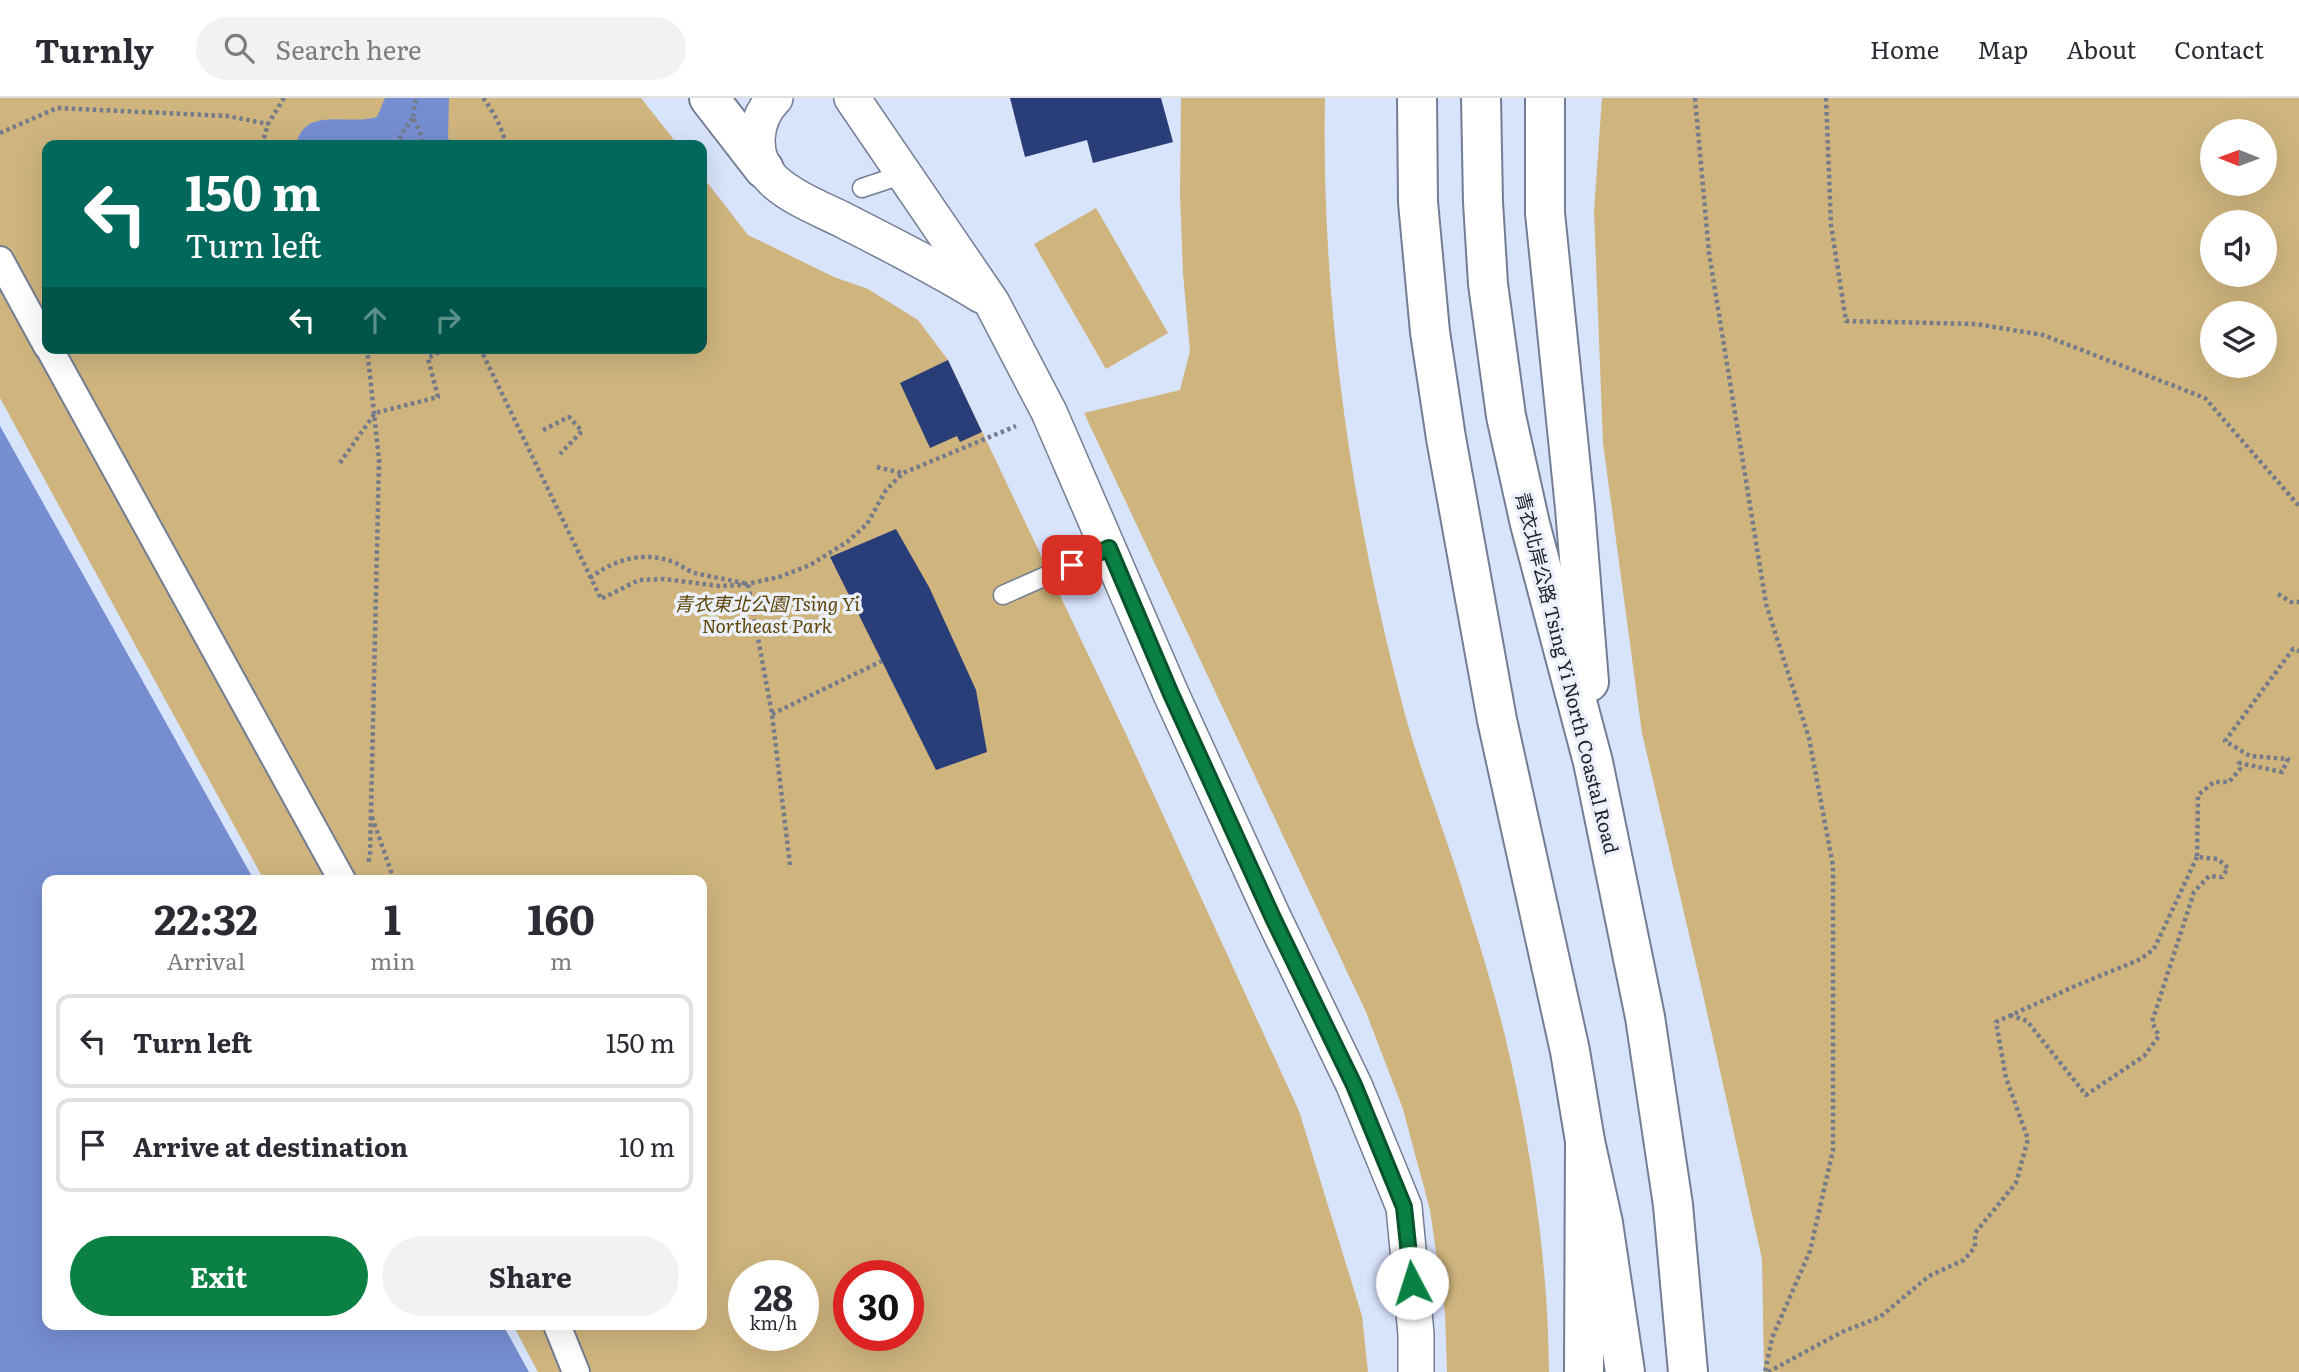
<!DOCTYPE html>
<html lang="en">
<head>
<meta charset="utf-8">
<style>
	:root { --surface:#fff; --page:#f2f2f3; --text:#2b2b33; --muted:#7c7c81; --line:#e1e1e2; --accent:#0b8043 }
	body { margin:0; font-family:Literata,"Noto Sans TC",serif; background:var(--page); color:var(--text); height:100vh; display:flex; flex-direction:column; font-size:26px; white-space:nowrap }
	* { box-sizing:border-box; margin:0 }
	p { font-size:23px; color:var(--muted) }
	.icon { flex:none; width:38px; height:38px; fill:none; stroke:currentColor; stroke-width:2; stroke-linecap:round; stroke-linejoin:round }
	.map { position:relative; flex:1; overflow:hidden }
	.side { position:absolute; left:42px; top:777px; width:665px; height:455px; display:flex; flex-direction:column; background:var(--surface); border-radius:14px; box-shadow:0 7px 28px #0002 }
	.side>* { flex:none }
	.guide { position:absolute; left:42px; top:42px; width:665px; height:214px; border-radius:14px; box-shadow:0 7px 28px #0002; background:#00695c; color:#fff; overflow:hidden }
	.needle { width:46px; rotate:271deg }
	.fabs { position:absolute; left:2200px; top:21px; display:grid; gap:14px }
	.fabs a { display:grid; place-items:center; width:77px; height:77px; border-radius:50%; background:var(--surface); box-shadow:0 7px 28px #0002; font-size:35px }
	.speed { position:absolute; left:728px; top:1162px; display:flex; gap:14px; font-size:35px; font-weight:700; text-align:center }
	.speed>* { display:grid; place-content:center; width:91px; height:91px; border-radius:50%; background:var(--surface); box-shadow:0 7px 28px #0002; line-height:1 }
	.speed small { font-size:18px; font-weight:400 }
	.speed .limit { border:10px solid #d22; background:#fff; color:#111 }
	.pin { position:absolute; display:grid; place-items:center; width:60px; height:60px; color:#fff; margin:-30px; border-radius:14px; box-shadow:0 4px 10px #0006 }
	.me { position:absolute; width:77px; margin:-38px; rotate:355deg; stroke-linejoin:round; filter:drop-shadow(0 0 5px #0008) }
	.turn { display:flex; align-items:center; gap:24px; height:147px; padding:0 28px; font-size:32px }
	.turn .icon { width:91px; height:91px; stroke-width:2.5 }
	.turn b { display:block; font-size:49px; line-height:60px }
	.lanes { display:flex; align-items:center; height:66px; padding:0 28px; background:#0003; justify-content:center; gap:35px; direction:ltr }
	.lanes .off { opacity:.35 }
	.eta { display:flex; justify-content:space-evenly; align-items:center; height:119px; text-align:center }
	.eta b { font-size:42px; font-weight:700; line-height:49px }
	.button { display:flex; gap:14px; margin-top:auto; padding:14px 28px }
	.button a { flex:1; height:80px; border-radius:42px; background:var(--accent); color:#fff; font-size:28px; font-weight:700; line-height:80px; text-align:center }
	.button a+a { background:var(--page); color:var(--text) }
	ul { padding:0; list-style:none }
	li { display:flex; align-items:center; gap:21px; height:94px; margin:0 14px 10px; padding:0 14px; border:4px solid var(--line); border-radius:14px }
	li div { flex:1 }
	li b { display:block; font-size:26px }
	li em { font-style:normal }
	header { display:flex; align-items:center; gap:42px; box-sizing:border-box; height:98px; padding:0 35px; background:var(--surface); border-bottom:2px solid var(--line) }
	header strong { font-size:33px }
	nav { display:flex; gap:38px; margin-inline-start:auto; font-size:24px }
	.search { width:490px; height:63px; background:var(--page); display:flex; align-items:center; gap:18px; box-sizing:border-box; padding:0 24px; border-radius:38px; color:var(--muted); font-size:26px }
	.map>svg:first-child { display:block }
	.green { fill:#cfb47d; fill-rule:evenodd }
	.water { fill:#758ed1 }
	.building { fill:#293d78 }
	.lines { fill:none; stroke-linecap:round; stroke-linejoin:round }
	.service-casing { stroke:#737d93; stroke-width:21 }
	.pedestrian-casing { stroke:#737d93; stroke-width:30 }
	.minor-casing { stroke:#737d93; stroke-width:38 }
	.tertiary-casing { stroke:#737d93; stroke-width:42 }
	.primary-casing { stroke:#737d93; stroke-width:42 }
	.motorway-casing { stroke:#737d93; stroke-width:42 }
	.path { stroke:#747b8b; stroke-width:4.5; stroke-dasharray:3.5 3.5; stroke-linecap:butt }
	.service { stroke:#fff; stroke-width:18 }
	.pedestrian { stroke:#fff; stroke-width:26 }
	.minor { stroke:#fff; stroke-width:35 }
	.tertiary { stroke:#fff; stroke-width:38 }
	.primary { stroke:#fff; stroke-width:38 }
	.motorway { stroke:#fff; stroke-width:38 }
	.route-casing { stroke:#07532c; stroke-width:18 }
	.route { stroke:#0b8043; stroke-width:12 }
	.labels { text-anchor:middle; stroke-width:7; stroke-linejoin:round; paint-order:stroke }
	.park-label { font-size:19px; font-style:italic; fill:#5e4606; stroke:#ecf0fa }
	.street-label { font-size:19px; fill:#1d2029; stroke:#ecf0fa }
</style>
</head>
<body>
<header>
<strong>Turnly</strong>
<div class="search"><svg class="icon" aria-label="search" viewBox="0 0 24 24"><circle cx="10" cy="10" r="6"/><path d="M15 15l6 6"/></svg>Search here</div>
<nav><a>Home</a><a>Map</a><a>About</a><a>Contact</a></nav>
</header>
<div class="map">
<svg width="2299" height="1274" viewBox="0 0 2299 1274">
	<rect width="100%" height="100%" fill="#d8e3fc"/>
	<g class="green">
		<path d="M0 0H641L678 47H47V250H702V78L748 137 834 179 868 191 918 222 948 262 1125 634 1299 1013 1362 1218 1368 1274H538L513 1227H702V782H264L0 300ZM744 1178H803V1237H744ZM849 1178H908V1237H849Z"/>
		<path d="M1181 0H1325C1321 208 1352 419 1406 620 1423 681 1447 739 1465 800 1479 845 1494 892 1505 938 1531 1048 1548 1161 1549 1274H1447L1445 1215 1430 1112 1403 1011 1366 914 1084 315 1180 292 1190 253 1183 175 1180 97Z"/>
		<path d="M1602 0H2299V1274H1764L1762 1161 1702 892 1642 635 1603 345 1594 113ZM2212 33H2264V86H2212ZM2212 124H2264V177H2212ZM2212 215H2264V268H2212Z"/>
		<path d="M1096 110 1168 235 1106 271 1034 146Z"/>
	</g>
	<g class="water">
		<path d="M385 0H449L448 39 451 47H296C305 7 347 28 377 19Z"/>
		<path d="M0 328 254 782H47V1227H503L529 1274H0Z"/>
	</g>
	<g class="building">
		<path d="M1010 0H1161L1173 44 1093 65 1087 42 1025 59Z"/>
		<path d="M948 262 982 334 960 344 957 338 930 350 900 285Z"/>
		<path d="M896 431 929 489 976 592 987 654 936 672 830 459Z"/>
	</g>
	<g class="lines">
		<g class="service-casing">
			<g id="service">
				<path d="M862 90 892 80 906 78"/>
				<path d="M1003 497 1109 450"/>
			</g>
		</g>
		<g class="pedestrian-casing">
			<g id="pedestrian">
				<path d="M0 162 47 248"/>
				<path d="M49 250 342 782"/>
				<path d="M557 1227 576 1274"/>
			</g>
		</g>
		<g class="minor-casing">
			<g id="minor">
				<path d="M775 0C753 22 750 59 773 82 792 100 821 111 843 122 890 146 936 169 981 197"/>
				<path d="M852 0 992 205 1049 314 1171 596 1273 819 1354 987 1404 1109 1416 1236V1274"/>
			</g>
		</g>
		<g class="tertiary-casing">
			<path id="tertiary" d="M709 0 764 71"/>
		</g>
		<g class="primary-casing">
			<g id="primary">
				<path d="M1417 0 1418 104 1430 234 1446 340 1497 622 1570 953 1585 1043 1584 1274"/>
				<path d="M1481 0 1483 104 1488 186 1506 318 1530 426 1593 664 1645 919 1673 1107 1688 1274"/>
				<path d="M1545 0V115L1575 410 1589 584"/>
			</g>
		</g>
		<g class="motorway-casing">
			<path id="motorway" d="M1585 1043 1603 1125 1625 1274"/>
		</g>
		<g class="path">
			<path d="M483 0C494 14 502 30 506 47"/>
			<path d="M1695 0 1709 155 1766 506 1809 640 1833 768V1052L1810 1153 1772 1240 1765 1274"/>
			<path d="M1826 0 1831 127 1846 223 1976 226 2043 237 2205 300 2299 408"/>
			<path d="M413 19 416 0"/>
			<path d="M0 35 57 10 228 18 268 26"/>
			<path d="M262 47 268 26 284 0"/>
			<path d="M396 47 402 35 413 19 420 34 422 47"/>
			<path d="M367 250 379 362 370 758 368 765"/>
			<path d="M480 250 601 501 639 482 664 481 719 488 742 487 779 479 810 467 847 444 867 426 886 392 903 375 1016 328"/>
			<path d="M543 332 569 319 582 333 560 356"/>
			<path d="M340 365 375 315 438 299 428 260 447 250"/>
			<path d="M877 369 902 375"/>
			<path d="M590 480C615 461 645 452 676 465 682 468 688 473 695 475 712 479 730 482 748 486L772 616 790 767"/>
			<path d="M2278 496 2291 504H2299"/>
			<path d="M772 616 882 563"/>
			<path d="M372 719 394 782"/>
			<path d="M2010 917 2027 923 2086 997 2144 958 2159 938 2152 924 2194 794 2209 778 2222 779 2228 770 2218 761 2197 759 2198 697 2214 684H2229L2240 671 2239 665 2282 674 2288 661 2250 658 2225 643 2293 551 2299 553"/>
			<path d="M1768 1274 1842 1234 1880 1219 1929 1178 1964 1162 1975 1149V1135L2016 1085 2028 1041 2006 980 1996 924 2073 889 2141 861 2154 851 2197 759"/>
		</g>
		<use href="#service" class="service"/>
		<use href="#pedestrian" class="pedestrian"/>
		<use href="#minor" class="minor"/>
		<use href="#tertiary" class="tertiary"/>
		<use href="#primary" class="primary"/>
		<use href="#motorway" class="motorway"/>
	</g>
	<g class="lines">
		<g class="route-casing">
			<path id="route" d="M1072 467 1109 450 1171 596 1273 820 1354 987 1404 1109 1412 1185"/>
		</g>
		<use href="#route" class="route"/>
	</g>
	<g class="labels">
		<g class="park-label">
			<text x="767" y="513">青衣東北公園 Tsing Yi<tspan x="767" dy="22">Northeast Park</tspan></text>
		</g>
		<g class="street-label">
			<text transform="translate(1567 575) rotate(76)" y="7">青衣北岸公路 Tsing Yi North Coastal Road</text>
		</g>
	</g>
</svg>
<div class="fabs">
<a><svg class="needle" viewBox="-14 -14 28 28"><path d="M0-13l5 13h-10z" fill="#e53935"/><path d="M0 13l5-13h-10z" fill="#7c7c81"/></svg></a>
<a><svg class="icon" aria-label="sound" viewBox="0 0 24 24"><path d="M4 9h4l5-4v14l-5-4H4zM17 9q2 3 0 6"/></svg></a>
<a><svg class="icon" aria-label="layers" viewBox="0 0 24 24"><path d="M12 4l9 5-9 5-9-5zM3 14l9 5 9-5"/></svg></a>
</div>
<div class="speed"><div>28<small>km/h</small></div><div class="limit">30</div></div>
<div class="pin" style="left:1072px;top:467px;background:#d93025"><svg class="icon" aria-label="arrive" viewBox="0 0 24 24"><path d="M6 21V4h12l-3 4 3 4H6"/></svg></div>
<svg class="me" style="left:1412px;top:1185px" viewBox="-20 -20 40 40"><circle r="19" fill="#fff"/><path d="M0-13L10 11 0 6-10 11z" fill="#0b8043"/></svg>
<div class="guide">
<div class="turn"><svg class="icon" aria-label="left" viewBox="0 0 24 24"><path d="M17 20v-9H6M10 6l-5 5 5 5"/></svg><div><b>150 m</b>Turn left</div></div>
<div class="lanes"><svg class="icon" aria-label="left" viewBox="0 0 24 24"><path d="M17 20v-9H6M10 6l-5 5 5 5"/></svg><svg class="icon off" aria-label="ahead" viewBox="0 0 24 24"><path d="M12 20V5M6 11l6-6 6 6"/></svg><svg class="icon off" aria-label="right" viewBox="0 0 24 24"><path d="M7 20v-9h11M14 6l5 5-5 5"/></svg></div>
</div>
<section class="side">
<div class="eta">
<div><b>22:32</b><p>Arrival</p></div>
<div><b>1</b><p>min</p></div>
<div><b>160</b><p>m</p></div>
</div>
<ul>
<li><svg class="icon" aria-label="left" viewBox="0 0 24 24"><path d="M17 20v-9H6M10 6l-5 5 5 5"/></svg><div><b>Turn left</b></div><em>150 m</em></li>
<li><svg class="icon" aria-label="arrive" viewBox="0 0 24 24"><path d="M6 21V4h12l-3 4 3 4H6"/></svg><div><b>Arrive at destination</b></div><em>10 m</em></li>
</ul>
<div class="button"><a>Exit</a><a>Share</a></div>
</section>
</div>
</body>
</html>
